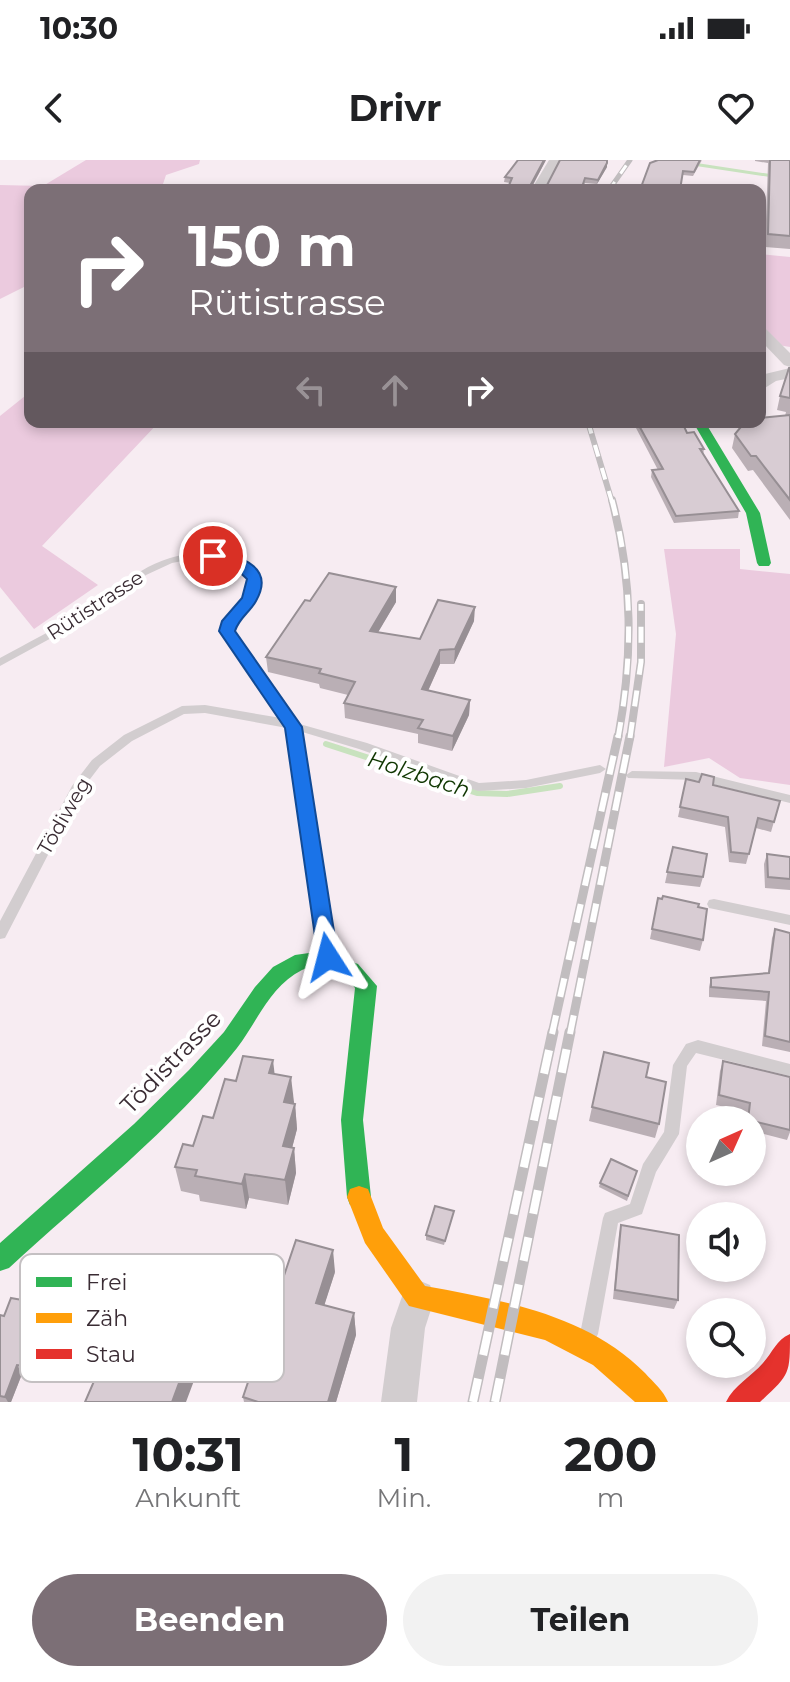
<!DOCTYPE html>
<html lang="de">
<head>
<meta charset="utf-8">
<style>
	:root { --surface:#fff; --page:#f2f2f2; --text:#202124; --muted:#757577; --accent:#7c6f76 }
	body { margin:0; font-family:Montserrat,sans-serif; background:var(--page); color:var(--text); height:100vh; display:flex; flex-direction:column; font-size:30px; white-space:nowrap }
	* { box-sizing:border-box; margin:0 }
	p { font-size:26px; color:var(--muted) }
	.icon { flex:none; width:44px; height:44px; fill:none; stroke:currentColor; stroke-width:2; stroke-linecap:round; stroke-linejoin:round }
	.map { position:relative; height:1242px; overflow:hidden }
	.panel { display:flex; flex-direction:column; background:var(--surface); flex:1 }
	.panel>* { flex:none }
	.hud { position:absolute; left:24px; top:24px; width:742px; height:244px; border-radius:16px; box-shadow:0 4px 12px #0003; background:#7c6f76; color:#fff; overflow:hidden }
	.needle { width:52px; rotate:45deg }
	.tools { position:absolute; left:686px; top:946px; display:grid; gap:16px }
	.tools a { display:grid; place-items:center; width:80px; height:80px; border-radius:50%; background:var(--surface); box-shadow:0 4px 12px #0003; font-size:40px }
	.pin { position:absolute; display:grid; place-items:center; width:68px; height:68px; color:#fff; margin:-34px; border:4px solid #fff; border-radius:50%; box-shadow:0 2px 8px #0007 }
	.me { position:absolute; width:88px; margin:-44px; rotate:351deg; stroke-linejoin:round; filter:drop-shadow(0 0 6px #0008) }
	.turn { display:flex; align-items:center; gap:28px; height:168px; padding:0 32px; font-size:36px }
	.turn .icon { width:104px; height:104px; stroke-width:2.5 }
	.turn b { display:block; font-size:56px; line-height:68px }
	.lanes { display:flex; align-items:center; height:76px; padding:0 32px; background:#0003; justify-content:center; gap:40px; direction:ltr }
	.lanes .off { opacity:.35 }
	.eta { display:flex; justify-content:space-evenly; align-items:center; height:136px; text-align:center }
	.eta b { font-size:48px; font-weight:700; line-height:56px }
	.cta { display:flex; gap:16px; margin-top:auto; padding:16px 32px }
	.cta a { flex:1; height:92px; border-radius:48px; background:var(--accent); color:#fff; font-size:32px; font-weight:700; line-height:92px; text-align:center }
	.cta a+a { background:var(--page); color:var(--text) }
	.status { display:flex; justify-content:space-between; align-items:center; height:56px; padding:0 40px; background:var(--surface); direction:ltr }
	.status svg { height:22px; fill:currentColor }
	header { display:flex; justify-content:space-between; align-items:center; height:104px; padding:0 32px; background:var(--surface); font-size:36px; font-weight:700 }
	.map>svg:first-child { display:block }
	.green { fill:#ebcade }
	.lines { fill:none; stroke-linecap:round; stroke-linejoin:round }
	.stream-far1 { stroke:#c8e2be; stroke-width:3 }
	.stream { stroke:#c8e2be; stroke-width:6 }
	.lane { fill:#d2cdcf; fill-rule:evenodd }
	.street { fill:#d2cdcf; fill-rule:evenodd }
	.fast { fill:#30b455; fill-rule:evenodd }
	.slow { fill:#ff9f0a; fill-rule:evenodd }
	.jam { fill:#e5322d; fill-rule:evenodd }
	.rail-far4-casing { stroke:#c1bdbf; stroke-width:5 }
	.rail-far3-casing { stroke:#c1bdbf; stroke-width:6 }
	.rail-far2-casing { stroke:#c1bdbf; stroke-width:8 }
	.rail-far1-casing { stroke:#c1bdbf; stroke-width:9 }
	.rail-casing { stroke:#c1bdbf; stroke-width:11 }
	.rail-far4 { stroke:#fff; stroke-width:3; stroke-dasharray:10; stroke-linecap:butt }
	.rail-far3 { stroke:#fff; stroke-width:4; stroke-dasharray:12; stroke-linecap:butt }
	.rail-far2 { stroke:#fff; stroke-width:5; stroke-dasharray:16; stroke-linecap:butt }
	.rail-far1 { stroke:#fff; stroke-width:6; stroke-dasharray:19; stroke-linecap:butt }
	.rail { stroke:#fff; stroke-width:8; stroke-dasharray:24; stroke-linecap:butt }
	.wall { fill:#baafb5 }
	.shaded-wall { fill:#978f94 }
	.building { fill:#d8ccd3; stroke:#978f94; stroke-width:2 }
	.route { fill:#1a73e8; stroke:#114b97; stroke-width:2 }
	.labels { text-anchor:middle; stroke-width:8; stroke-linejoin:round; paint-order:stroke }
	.street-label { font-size:20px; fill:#3a2c34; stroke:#fff }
	.water-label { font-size:22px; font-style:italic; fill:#0f3600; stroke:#fff }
	.near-street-label { font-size:24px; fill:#3a2c34; stroke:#fff }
	.key { fill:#fff; stroke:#c4c0c2; stroke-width:2 }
	.key-label { font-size:22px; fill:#3a2c34 }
</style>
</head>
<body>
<div class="status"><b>10:30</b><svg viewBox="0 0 49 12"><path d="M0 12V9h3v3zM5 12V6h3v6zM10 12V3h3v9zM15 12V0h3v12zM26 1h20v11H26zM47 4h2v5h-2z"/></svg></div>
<header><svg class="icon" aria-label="back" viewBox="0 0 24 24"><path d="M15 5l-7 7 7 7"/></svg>Drivr<svg class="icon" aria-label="heart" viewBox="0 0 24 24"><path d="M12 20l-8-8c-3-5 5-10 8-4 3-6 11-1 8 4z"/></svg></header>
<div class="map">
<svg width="790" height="1242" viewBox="0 0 790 1242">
	<rect width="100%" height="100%" fill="#f7ecf2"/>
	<g class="green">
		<path d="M86 0H200L199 4 166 15 161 30H30V131L24 127 0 139V25L43 26Z"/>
		<path d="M760 94 790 97V187L778 185 760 166Z"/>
		<path d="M30 232V262H159L42 386 98 425 34 469 0 427V256Z"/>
		<path d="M664 389H740V409L790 414V625L740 618 709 598 664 607 676 474Z"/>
	</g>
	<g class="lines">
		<path class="stream-far1" d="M693 4 773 16"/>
		<path class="stream" d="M326 584 477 633 507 634 560 626"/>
		<g class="lane">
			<path d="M462 27H466L467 28 466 30H460Z"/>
			<path d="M198 392C220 393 240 396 257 412 262 441 239 447 232 471L296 563 367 583 479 623 526 620 600 605 606 609 600 613 526 628 478 631 359 589 299 571 335 797 333 801 328 802 323 801 321 797 287 568 205 553 184 554 132 581 100 606 81 631 5 778 0 779V761L72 626 92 600 124 575 182 546 205 545 281 558 222 471C228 449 251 438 247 413L237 406 213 398H198L172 403 146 415 106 445 77 464 0 506V498C27 483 56 469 82 452 127 424 141 400 198 392Z"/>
			<path d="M632 611 696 612 790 635V643L696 620 628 618 626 615Z"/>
			<path d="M714 739 790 755V765L709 748 707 744 709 740Z"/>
			<path d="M698 880 790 904V916L696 893 687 906 679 974 656 1012 642 1054 618 1063 598 1174 595 1180 589 1183 583 1180 580 1174 603 1058 605 1053 630 1044 643 1004 664 972 673 905 686 884Z"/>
		</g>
		<g class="street">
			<path d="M549 0H561L543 30H531Z"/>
			<path d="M760 166 765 168 790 193V207L784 205 760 180Z"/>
			<path d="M790 208V218L776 221 760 231V218L765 214Z"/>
			<path d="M418 1120 430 1125 435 1137 425 1168 417 1242H381L391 1168 406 1125Z"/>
		</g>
		<g class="fast">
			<path d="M693 262H705L760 353 771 403 769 406H759L757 403 746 353Z"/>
			<path d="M323 791 358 804 377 826 363 960 371 1037 368 1045 359 1048 350 1045 347 1037 341 960 355 828C342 812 323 801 302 810 270 826 257 862 237 888 172 970 86 1037 9 1108L0 1111V1083L134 964 189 910 224 872 255 827 273 807 295 795Z"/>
		</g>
		<path class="slow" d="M359 1026 368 1029 383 1068 425 1126C502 1140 588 1155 645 1213 654 1223 663 1230 668 1242H635L593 1205 545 1180 409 1146 365 1083 347 1037 350 1029Z"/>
		<path class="jam" d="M790 1174C790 1215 790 1214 760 1242H726C734 1225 751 1217 763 1203 773 1192 776 1180 790 1174Z"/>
		<g class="rail-far4-casing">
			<path id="rail-far4" d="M609 30 630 0"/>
		</g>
		<g class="rail-far3-casing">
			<path id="rail-far3" d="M588 262 612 342"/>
		</g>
		<g class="rail-far2-casing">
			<g id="rail-far2">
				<path d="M612 340C633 420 633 497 618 578"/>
				<path d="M630 578 641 502V444"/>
			</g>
		</g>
		<g class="rail-far1-casing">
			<g id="rail-far1">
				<path d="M552 874 618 576"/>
				<path d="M570 874 630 576"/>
			</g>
		</g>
		<g class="rail-casing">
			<g id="rail">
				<path d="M473 1242 553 872"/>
				<path d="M495 1242 570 872"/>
			</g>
		</g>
		<use href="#rail-far4" class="rail-far4"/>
		<use href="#rail-far3" class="rail-far3"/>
		<use href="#rail-far2" class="rail-far2"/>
		<use href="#rail-far1" class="rail-far1"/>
		<use href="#rail" class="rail"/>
	</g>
	<g class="wall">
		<path d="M546 0 532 27H546L607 7 597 24 585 23 582 30H507L510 23 504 22 505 17Z"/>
		<path d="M702 0 693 16 683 15 640 30Z"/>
		<path d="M755 0H790V89L765 87 768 3 755 1Z"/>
		<path d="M790 208V360L753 310 748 311 732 288 735 274 785 256 786 252 777 250 780 236Z"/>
		<path d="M631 262H682L687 273 704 289 703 295 739 351 738 358 674 363 651 317 652 310H658L636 268H633Z"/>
		<path d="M310 441 396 442 378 472 420 479 474 461 454 504H440L428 531 470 540 469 555 452 591 418 583V574L345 558 344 543 348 535 320 528 319 524 268 512 266 497Z"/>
		<path d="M686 619 780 641 771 672 756 668 746 704 729 702 725 667 678 657Z"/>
		<path d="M673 687 703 717 700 727 665 723Z"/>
		<path d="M767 694 790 697V730L765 728 764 704Z"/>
		<path d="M658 738 698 747 703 780 700 791 650 779Z"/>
		<path d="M775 769 790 773V892L762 886 766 841 709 837V827L711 818 768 813 772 778Z"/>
		<path d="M604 892 646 917 659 964 655 978 589 961Z"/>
		<path d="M723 901 790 917V972L787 980 752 971V960H745L746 952 716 945 720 911Z"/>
		<path d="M274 914 295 944 297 969 292 988H294L296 1013 288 1045 249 1038 246 1049 200 1041 199 1035 181 1031 175 1007 193 986 213 958 236 921Z"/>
		<path d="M637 1011 627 1041 599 1027 600 1023Z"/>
		<path d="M454 1051 444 1085 426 1080V1075Z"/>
		<path d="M621 1065 678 1140 674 1149 613 1139 619 1074Z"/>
		<path d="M335 1112 324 1145 354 1153 356 1175 336 1242H244L243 1237Z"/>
		<path d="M54 1154 43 1184 40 1183 29 1215 22 1214 11 1242H0V1155L4 1156Z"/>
	</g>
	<g class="shaded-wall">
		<path d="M544 0H546L530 30 529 28Z"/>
		<path d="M607 3V7L597 24 598 20Z"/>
		<path d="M396 427V442L370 486V471Z"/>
		<path d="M475 447 474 461 454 504 455 489Z"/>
		<path d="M440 490V504L422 544V529Z"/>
		<path d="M470 540 469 555 452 591 453 576Z"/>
		<path d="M273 900 276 926 269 913Z"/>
		<path d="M291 917 294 942 287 968 284 942Z"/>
		<path d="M295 944 297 969 286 1011 283 986Z"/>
		<path d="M294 988 296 1013 288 1045 285 1020Z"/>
		<path d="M245 1014 249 1038 246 1049 242 1024Z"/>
		<path d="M333 1090 335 1112 318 1165 316 1143Z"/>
		<path d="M214 1128 220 1151 186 1242H172Z"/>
		<path d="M50 1145 54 1154 43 1184 39 1176Z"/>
		<path d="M354 1153 356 1175 336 1242H328Z"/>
		<path d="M36 1175 40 1183 29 1215 24 1206Z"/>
		<path d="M17 1205 22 1214 11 1242H8L5 1237Z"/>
	</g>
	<g class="building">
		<path d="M518 0H544L529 28 546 27 560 0H607V3L598 20 585 18 581 30H507L512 18 505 17Z"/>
		<path d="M658 0H700L694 12 683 11 680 30H640L650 3Z"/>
		<path d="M770 0H790V76L768 74Z"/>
		<path d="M760 170 763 178 760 187Z"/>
		<path d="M789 208H790V238L780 236Z"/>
		<path d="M790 255V340L756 296H751L735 274 745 262H760V258Z"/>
		<path d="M637 262H682L687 273 694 272 704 289H700L739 351 676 356 652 310 663 309Z"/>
		<path d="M329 413 396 427 370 471 420 479 438 440 475 447 455 489 440 490 422 529 470 540 453 576 418 568 423 560 344 543 355 522 319 513 321 509 266 497 305 440 310 441Z"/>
		<path d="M702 614 714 617 713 625 780 641 774 662 758 658 749 694 731 692 728 657 680 647 686 619 699 622Z"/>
		<path d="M673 687 707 694 703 717 667 712Z"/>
		<path d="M767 694 790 697V719L768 717Z"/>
		<path d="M663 736 699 744 698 747 707 749 703 780 652 769 658 738 662 739Z"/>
		<path d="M775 769 790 773V882L765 876 769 832 711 827V818L769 813Z"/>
		<path d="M604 892 649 903 646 917 666 922 659 964 592 947Z"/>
		<path d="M243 896 273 900 269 913 291 917 284 942 295 944 283 986 294 988 285 1020 245 1014 242 1024 195 1016 197 1010 175 1007 183 984 193 986 203 956 213 958 225 919 236 921Z"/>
		<path d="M723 901 790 917V970L748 960 750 943 719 935Z"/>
		<path d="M611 999 637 1011 628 1036 600 1023Z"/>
		<path d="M435 1046 454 1051 445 1081 426 1075Z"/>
		<path d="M621 1065 679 1075 678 1140 615 1130Z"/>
		<path d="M296 1080 333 1090 316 1143 354 1153 328 1242H258L243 1237Z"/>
		<path d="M178 1118 214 1128 172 1242H85L111 1182 148 1193Z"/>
		<path d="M11 1138 50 1145 39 1176 36 1175 24 1206 17 1205 5 1237 0 1236V1155L4 1156Z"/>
	</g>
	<path class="route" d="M213 391C239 396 276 406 256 441 250 452 239 458 235 471L302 567 338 797 335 803 328 805 321 803 318 797 285 568 219 471 222 461 242 438 247 419 231 404 208 399 206 396Z"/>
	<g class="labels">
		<g class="street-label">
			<text transform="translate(95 445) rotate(-33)" y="7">Rütistrasse</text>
			<text transform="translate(64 656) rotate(-60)" y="7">Tödiweg</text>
		</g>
		<g class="water-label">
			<text transform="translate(419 614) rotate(18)" y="8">Holzbach</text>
		</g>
		<g class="near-street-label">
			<text transform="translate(171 902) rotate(-46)" y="8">Tödistrasse</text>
		</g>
	</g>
	<rect x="20" y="1094" width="264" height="128" rx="12" class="key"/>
	<rect x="36" y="1117" width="36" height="10" fill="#30b455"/>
	<rect x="36" y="1153" width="36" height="10" fill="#ff9f0a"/>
	<rect x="36" y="1189" width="36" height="10" fill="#e5322d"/>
	<g class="key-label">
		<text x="86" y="1130">Frei</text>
		<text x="86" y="1166">Zäh</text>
		<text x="86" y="1202">Stau</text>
	</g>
</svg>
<div class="tools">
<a><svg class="needle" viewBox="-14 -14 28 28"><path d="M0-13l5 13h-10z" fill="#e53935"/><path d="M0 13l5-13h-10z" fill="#757577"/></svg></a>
<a><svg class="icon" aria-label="sound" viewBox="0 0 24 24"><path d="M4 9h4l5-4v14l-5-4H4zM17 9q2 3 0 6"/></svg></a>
<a><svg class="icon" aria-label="search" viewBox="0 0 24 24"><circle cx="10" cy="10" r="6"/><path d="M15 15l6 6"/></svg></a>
</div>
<div class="pin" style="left:213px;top:396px;background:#d93025"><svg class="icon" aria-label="arrive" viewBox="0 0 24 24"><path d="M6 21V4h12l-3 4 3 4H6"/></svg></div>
<svg class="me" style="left:328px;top:797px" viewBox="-20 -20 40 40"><path d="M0-17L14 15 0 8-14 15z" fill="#1a73e8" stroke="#fff" stroke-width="4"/></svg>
<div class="hud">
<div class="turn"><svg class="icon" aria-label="right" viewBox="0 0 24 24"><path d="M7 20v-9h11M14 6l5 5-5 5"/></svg><div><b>150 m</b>Rütistrasse</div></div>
<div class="lanes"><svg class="icon off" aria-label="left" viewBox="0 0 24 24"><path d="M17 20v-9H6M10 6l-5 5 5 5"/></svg><svg class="icon off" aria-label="ahead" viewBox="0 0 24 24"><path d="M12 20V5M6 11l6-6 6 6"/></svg><svg class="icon" aria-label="right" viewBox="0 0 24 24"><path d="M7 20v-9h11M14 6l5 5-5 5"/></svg></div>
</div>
</div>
<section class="panel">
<div class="eta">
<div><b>10:31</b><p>Ankunft</p></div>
<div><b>1</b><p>Min.</p></div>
<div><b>200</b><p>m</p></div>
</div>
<div class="cta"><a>Beenden</a><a>Teilen</a></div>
</section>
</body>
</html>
